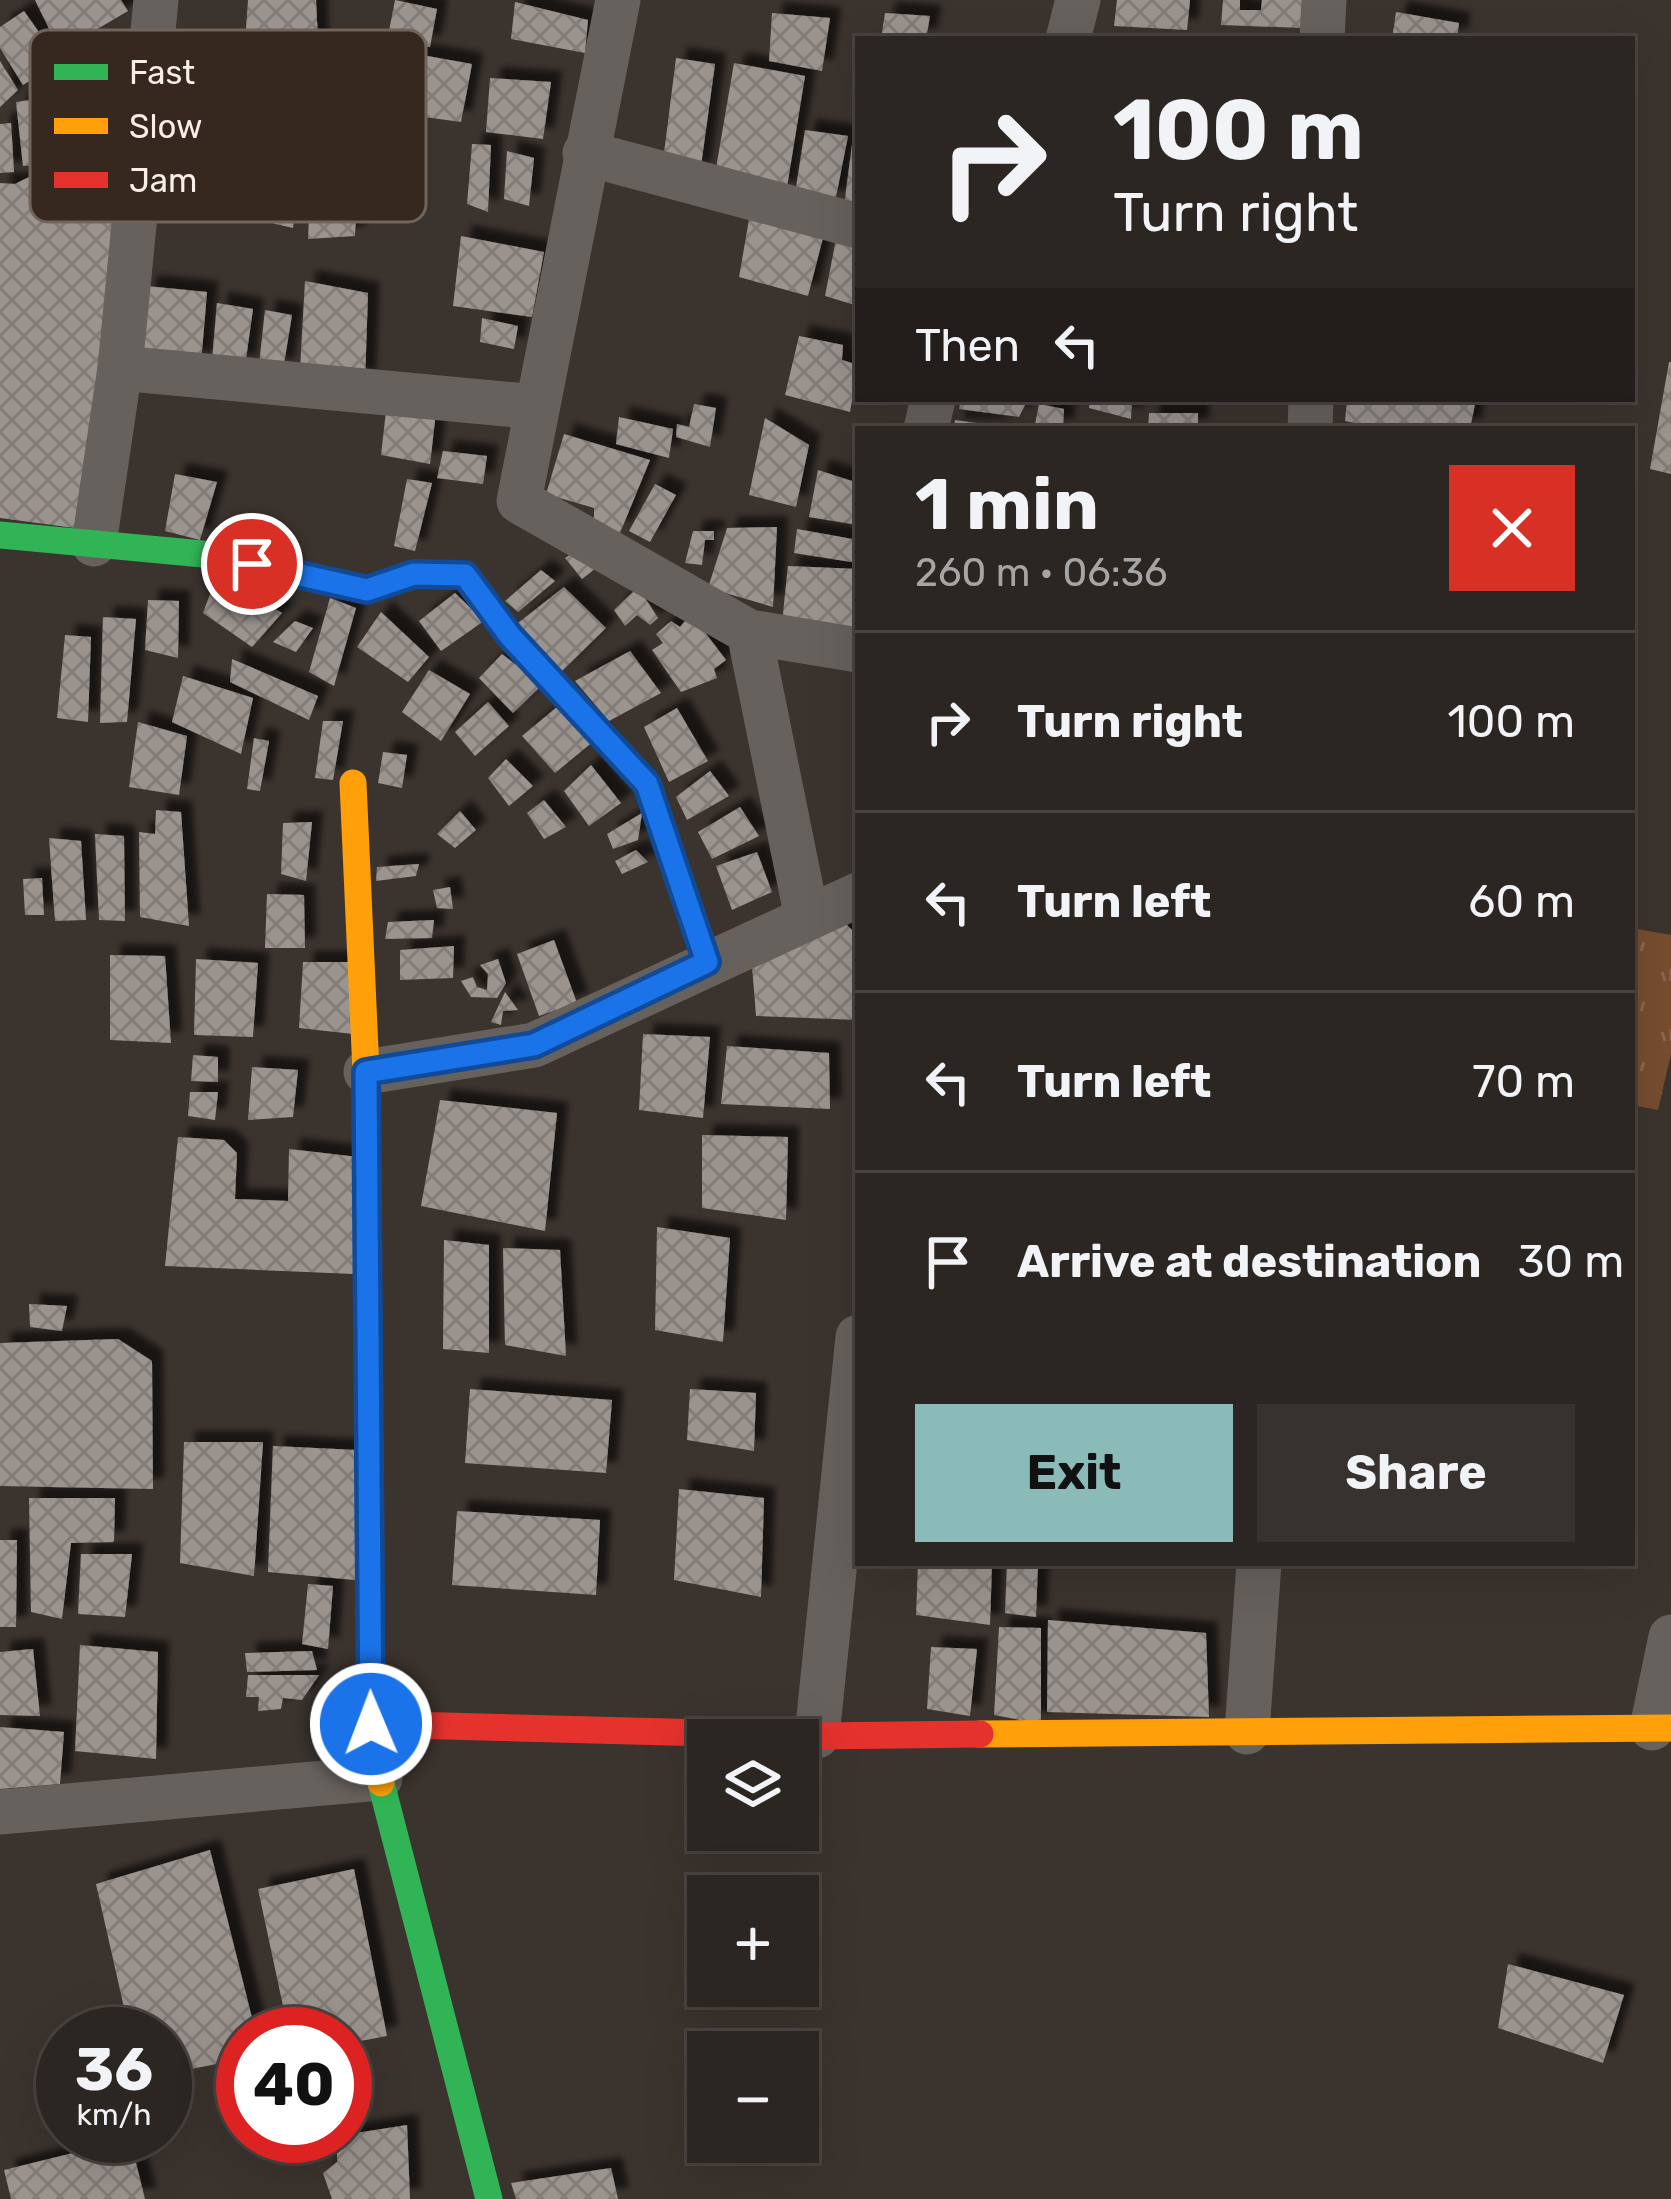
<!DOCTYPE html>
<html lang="en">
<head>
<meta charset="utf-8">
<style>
	:root { --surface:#2c2622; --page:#38322f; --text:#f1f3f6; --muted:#a6a5a5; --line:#484340; --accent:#8bbbb9 }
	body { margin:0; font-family:Rubik,sans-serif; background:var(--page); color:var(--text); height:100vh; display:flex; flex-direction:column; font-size:45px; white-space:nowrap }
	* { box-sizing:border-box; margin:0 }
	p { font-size:39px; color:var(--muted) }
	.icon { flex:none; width:66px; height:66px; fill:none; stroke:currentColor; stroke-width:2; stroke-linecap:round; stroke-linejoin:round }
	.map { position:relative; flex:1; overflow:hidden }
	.panel { position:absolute; left:855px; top:426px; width:780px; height:1140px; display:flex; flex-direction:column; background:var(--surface); border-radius:0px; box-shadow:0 12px 48px #0002,0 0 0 3px var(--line) }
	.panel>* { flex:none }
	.banner { position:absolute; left:855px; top:36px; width:780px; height:366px; border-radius:0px; box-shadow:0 12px 48px #0002,0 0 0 3px var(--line); background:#2c2622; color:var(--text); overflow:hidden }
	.fabs { position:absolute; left:687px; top:1719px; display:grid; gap:24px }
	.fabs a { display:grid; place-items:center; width:132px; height:132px; border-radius:0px; background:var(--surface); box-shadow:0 12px 48px #0002,0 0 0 3px var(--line); font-size:60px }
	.speed { position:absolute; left:36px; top:2007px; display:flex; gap:24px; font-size:60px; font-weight:700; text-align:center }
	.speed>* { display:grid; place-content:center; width:156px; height:156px; border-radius:50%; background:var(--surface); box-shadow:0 12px 48px #0002,0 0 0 3px var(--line); line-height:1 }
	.speed small { font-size:30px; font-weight:400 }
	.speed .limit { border:18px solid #d22; background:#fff; color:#111 }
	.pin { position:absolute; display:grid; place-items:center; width:102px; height:102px; color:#fff; margin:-51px; border:6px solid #fff; border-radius:50%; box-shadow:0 3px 12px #0007 }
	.me { position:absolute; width:132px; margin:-66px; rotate:359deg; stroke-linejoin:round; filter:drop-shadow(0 0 9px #0008) }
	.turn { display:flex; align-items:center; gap:42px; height:252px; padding:0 60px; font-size:54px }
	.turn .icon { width:156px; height:156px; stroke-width:2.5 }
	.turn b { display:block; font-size:84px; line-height:102px }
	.then { display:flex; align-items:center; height:114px; padding:0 60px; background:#0003; gap:24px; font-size:45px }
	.round { display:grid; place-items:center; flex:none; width:126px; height:126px; border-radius:0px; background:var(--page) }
	.summary { display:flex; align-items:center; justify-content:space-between; height:204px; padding:0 60px }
	h1 { font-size:72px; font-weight:700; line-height:90px }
	.button { display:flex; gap:24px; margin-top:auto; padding:24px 60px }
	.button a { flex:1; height:138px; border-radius:0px; background:var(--accent); color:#111; font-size:48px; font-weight:700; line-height:138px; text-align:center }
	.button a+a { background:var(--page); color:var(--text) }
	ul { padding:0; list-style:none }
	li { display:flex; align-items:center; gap:36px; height:180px; padding:0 60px; border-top:3px solid var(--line) }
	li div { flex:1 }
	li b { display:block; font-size:45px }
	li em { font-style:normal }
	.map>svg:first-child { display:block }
	.park { fill:url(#park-tufts) }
	.building { fill:url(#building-cross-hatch); filter:url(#shadow) }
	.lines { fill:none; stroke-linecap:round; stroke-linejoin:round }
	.street { stroke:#67615d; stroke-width:45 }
	.fast { stroke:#30b455; stroke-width:27 }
	.slow { stroke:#ff9f0a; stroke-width:27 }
	.jam { stroke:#e5322d; stroke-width:27 }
	.route-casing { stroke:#114b97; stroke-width:30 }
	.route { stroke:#1a73e8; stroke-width:21 }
	.key { fill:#36281e; stroke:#70645b; stroke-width:3 }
	.key-label { font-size:33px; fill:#f9efe9 }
</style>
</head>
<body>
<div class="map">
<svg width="1671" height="2199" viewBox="0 0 1671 2199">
	<defs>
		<pattern id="park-tufts" width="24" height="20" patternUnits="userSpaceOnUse" patternTransform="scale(3)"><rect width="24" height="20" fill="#774d2f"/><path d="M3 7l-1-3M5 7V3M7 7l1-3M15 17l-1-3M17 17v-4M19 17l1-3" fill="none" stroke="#8b674d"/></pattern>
		<pattern id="building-cross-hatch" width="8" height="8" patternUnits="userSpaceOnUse" patternTransform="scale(3)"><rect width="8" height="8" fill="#9a938e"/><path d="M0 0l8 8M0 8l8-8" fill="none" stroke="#827c78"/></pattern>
		<filter id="shadow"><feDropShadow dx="11" dy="-11" stdDeviation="3" flood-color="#0009"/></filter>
	</defs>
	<rect width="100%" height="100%" fill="#3b332e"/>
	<path class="park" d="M1632 928 1671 935V1054L1658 1110 1632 1105Z"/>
	<g class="building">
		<path d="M35 0H121L128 11 60 51Z"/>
		<path d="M248 0H316L319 62 244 57Z"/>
		<path d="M395 0 437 9 430 47 387 41Z"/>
		<path d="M1117 0H1190L1187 30 1114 26Z"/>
		<path d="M1223 0H1240V10H1261L1262 0H1305L1302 28 1221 25Z"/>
		<path d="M515 2 588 20 585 53 511 39Z"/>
		<path d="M24 11 60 62 23 85 0 48V27Z"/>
		<path d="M1396 12 1459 23 1457 39H1392Z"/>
		<path d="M772 13 830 18 822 71 769 61Z"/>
		<path d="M885 13 930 16 926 39H881Z"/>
		<path d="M394 50 472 64 461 122 387 112Z"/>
		<path d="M676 58 715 64 700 173 662 169Z"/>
		<path d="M0 61 18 90 0 107Z"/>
		<path d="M734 63 805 76 786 193 714 180Z"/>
		<path d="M490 78 551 82 543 139 486 132Z"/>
		<path d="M76 93 90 161 23 166 16 102Z"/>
		<path d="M855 122H858V210L844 206Z"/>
		<path d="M11 123 14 172 0 173V124Z"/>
		<path d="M805 130 848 136 835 202 795 194Z"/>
		<path d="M256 144 303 150 293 228 254 219Z"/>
		<path d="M472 144 491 145 488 212 467 204Z"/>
		<path d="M312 146 359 149 355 236 308 239Z"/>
		<path d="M507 151 534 158 529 206 504 199Z"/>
		<path d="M123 171 82 529 0 518V183L15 184 33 175Z"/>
		<path d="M751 208 826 226 808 296 739 277Z"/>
		<path d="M837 234 858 239V306L825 296Z"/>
		<path d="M461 236 544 252 532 317 453 306Z"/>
		<path d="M305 281 368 293 365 382 300 370Z"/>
		<path d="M146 286 207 292 201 363 137 356Z"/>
		<path d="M217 303 253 309 245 366 212 361Z"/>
		<path d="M265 310 292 315 283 370 259 365Z"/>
		<path d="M482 318 518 326 514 349 480 342Z"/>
		<path d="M799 336 843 345 842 360 858 365 850 412 785 395Z"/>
		<path d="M1669 362H1671V474L1650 469Z"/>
		<path d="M961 399H1028L1019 417 959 409Z"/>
		<path d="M1090 399H1132L1131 419 1089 408Z"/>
		<path d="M1347 399H1476L1470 429H1382L1345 421Z"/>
		<path d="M694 404 716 408 710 447 676 437 677 424 689 427Z"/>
		<path d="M1039 404 1064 409 1063 429H1034Z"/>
		<path d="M386 411 436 412 430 464 381 455Z"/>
		<path d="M1149 413H1198V429H1148Z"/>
		<path d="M619 417 673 429 669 458 616 444Z"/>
		<path d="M765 418 809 445 796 507 749 495Z"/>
		<path d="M955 420 999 426V429H954Z"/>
		<path d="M564 434 650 460 620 533 594 521V508L546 494Z"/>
		<path d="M443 451 487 456 483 484 437 478Z"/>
		<path d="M818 470 858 483V525L809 517Z"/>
		<path d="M175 474 217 482 200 540 165 531Z"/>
		<path d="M407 479 432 483 415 551 394 546Z"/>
		<path d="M655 484 676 495 650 542 629 531Z"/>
		<path d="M777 527 773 607 708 588 727 528Z"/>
		<path d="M797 529 858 540V563L794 553Z"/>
		<path d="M693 531H714V540H705L702 565 685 563Z"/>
		<path d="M573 553 604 562 582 579 565 558Z"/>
		<path d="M788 566 858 569 857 636 782 623Z"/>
		<path d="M541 570 555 581 518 612 505 601Z"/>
		<path d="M217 575 282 613 252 647 203 613Z"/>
		<path d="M564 587 606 628 562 671 518 623Z"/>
		<path d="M638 587 658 618 650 625 637 615 625 626 614 610Z"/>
		<path d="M455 593 484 621 441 651 419 621Z"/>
		<path d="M330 598 356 608 334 686 309 672Z"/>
		<path d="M148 600 179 601 178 658 145 650Z"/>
		<path d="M381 612 429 657 408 682 357 647Z"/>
		<path d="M691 614 726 660 714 669 717 678 681 692 652 650 663 643 656 634 671 621 680 627Z"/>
		<path d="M103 617 136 619 127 722 100 723Z"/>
		<path d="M295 621 313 628 296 652 273 642Z"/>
		<path d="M65 635 91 637 88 722 57 718Z"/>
		<path d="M630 651 661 693 609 721 575 681Z"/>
		<path d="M502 654 542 685 513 713 479 678Z"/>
		<path d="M232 659 318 696 309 720 230 682Z"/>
		<path d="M429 670 470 694 441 741 402 712Z"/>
		<path d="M183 676 253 698 241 754 172 722Z"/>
		<path d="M488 702 509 726 475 756 455 732Z"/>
		<path d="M563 702 600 736 555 773 522 736Z"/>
		<path d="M677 708 708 761 669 782 644 727Z"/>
		<path d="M323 721H343L333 780 315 778Z"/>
		<path d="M138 722 187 736 179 795 129 787Z"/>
		<path d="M254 738 269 741 260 791 247 789Z"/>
		<path d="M383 752 407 755 402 788 378 783Z"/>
		<path d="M506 759 533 786 509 806 488 778Z"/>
		<path d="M591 765 621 803 589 826 564 791Z"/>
		<path d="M710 771 729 796 687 820 676 797Z"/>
		<path d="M544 800 566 827 544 839 527 813Z"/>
		<path d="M740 807 759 836 712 859 698 832Z"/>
		<path d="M156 810 181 812 189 926 140 917 139 832 155 834Z"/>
		<path d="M460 811 476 830 455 848 437 834Z"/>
		<path d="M642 813 638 840 613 849 607 834Z"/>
		<path d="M312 822 306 881 281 874 283 823Z"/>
		<path d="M95 834 124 836 125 921 99 920Z"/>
		<path d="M49 838 81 841 86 920 55 921Z"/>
		<path d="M636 850 648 862 622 874 615 861Z"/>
		<path d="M757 852 772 892 732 910 716 866Z"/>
		<path d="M419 864 416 876 376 881 377 867Z"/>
		<path d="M42 878 44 915H25L23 879Z"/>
		<path d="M450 887 453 909 437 908 433 890Z"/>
		<path d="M267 894 304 895 305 948H265Z"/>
		<path d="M836 914 858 936V1020L756 1016 752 966Z"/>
		<path d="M434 920 432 938 385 939 388 922Z"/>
		<path d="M554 940 577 1003 539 1016 517 954Z"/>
		<path d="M454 946 453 978 400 980V950Z"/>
		<path d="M110 955 165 956 171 1043 110 1040Z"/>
		<path d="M196 959 258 963 253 1037 194 1035Z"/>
		<path d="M498 959 506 983 497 998 471 997 461 981 473 977 477 987 487 990 488 974 480 965Z"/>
		<path d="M303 962H356L353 1034 299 1028Z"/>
		<path d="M505 992 518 1010 503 1011 501 1025 491 1022Z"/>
		<path d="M643 1034 710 1037 703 1118 639 1110Z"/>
		<path d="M727 1046 829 1053 830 1109 721 1104Z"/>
		<path d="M193 1055 218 1057V1082L191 1081Z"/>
		<path d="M252 1067 298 1070 293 1117 248 1120Z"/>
		<path d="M190 1092H218L215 1120 188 1116Z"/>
		<path d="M440 1100 557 1113 545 1231 421 1206Z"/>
		<path d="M702 1135 788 1137 786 1220 702 1208Z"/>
		<path d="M178 1137 224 1140 237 1153 235 1199 288 1201 289 1149 358 1157 353 1274 165 1266Z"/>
		<path d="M657 1227 730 1238 723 1342 655 1330Z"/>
		<path d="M444 1240 489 1245V1353L443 1349Z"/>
		<path d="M503 1248 560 1250 566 1356 505 1345Z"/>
		<path d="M29 1304 67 1306 62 1331 30 1327Z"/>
		<path d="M118 1339 152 1361 153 1489 0 1486V1343Z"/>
		<path d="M470 1389 612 1400 606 1473 465 1463Z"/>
		<path d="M690 1389 756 1393 754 1451 687 1440Z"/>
		<path d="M184 1442H263L254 1576 180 1563Z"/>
		<path d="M273 1446 357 1450 355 1580 268 1572Z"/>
		<path d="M679 1489 764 1498 761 1597 674 1580Z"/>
		<path d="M29 1498H115L114 1542 71 1543 62 1619 31 1612Z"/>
		<path d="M457 1511 600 1520 596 1595 452 1585Z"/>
		<path d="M0 1540H17L16 1627H0Z"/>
		<path d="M81 1554H132L125 1617 78 1614Z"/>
		<path d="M918 1563H992L990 1625 916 1615Z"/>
		<path d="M1007 1563H1038L1036 1617 1005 1613Z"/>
		<path d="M308 1584 333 1586 328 1649 302 1644Z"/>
		<path d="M1048 1620 1206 1633 1209 1717 1047 1712Z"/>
		<path d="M999 1627 1041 1628V1724L994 1715Z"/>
		<path d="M80 1645 158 1652 156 1759 75 1751Z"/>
		<path d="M931 1647 977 1649 970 1716 927 1709Z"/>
		<path d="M33 1649 40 1716 0 1715V1652Z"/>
		<path d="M312 1651 317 1670 247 1672 245 1653Z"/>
		<path d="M248 1675H319L302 1700 283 1698 281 1709 258 1711 259 1697H246Z"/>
		<path d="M0 1727 64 1732 60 1784 0 1789Z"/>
		<path d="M210 1850 256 2034H243V2059L165 2074V2034H130L96 1884Z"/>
		<path d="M354 1869 387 2036 345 2044V2034H289L258 1889Z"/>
		<path d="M1508 1964 1624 1995 1603 2063 1498 2028Z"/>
		<path d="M407 2125 410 2199H332L323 2173 337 2162V2136Z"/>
		<path d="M130 2139 145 2199H11L4 2170Z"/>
		<path d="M611 2168 618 2199H516L511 2183Z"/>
	</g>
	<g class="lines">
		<g class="street">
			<path d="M618 0 519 501 749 632 858 650"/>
			<path d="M1068 39 1078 0"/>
			<path d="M1322 39 1324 0"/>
			<path d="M585 153 858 226"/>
			<path d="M120 368 537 407"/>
			<path d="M926 429 933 399"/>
			<path d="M1310 429 1311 399"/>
			<path d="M94 544 120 368 156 0"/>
			<path d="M749 632 807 918"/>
			<path d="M366 1072 534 1045 858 895"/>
			<path d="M1652 1728 1671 1637"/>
			<path d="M1247 1732 1259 1563"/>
			<path d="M817 1736 858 1337"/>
			<path d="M0 1812 380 1778"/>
		</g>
		<g class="fast">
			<path d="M0 535 213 555 367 590 414 575H465L510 636 647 784 707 962"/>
			<path d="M381 1783 489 2199"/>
		</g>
		<g class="slow">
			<path d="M353 783 366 1072 371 1724 381 1783"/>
			<path d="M980 1734 1671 1728"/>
		</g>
		<path class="jam" d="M371 1724 817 1736 980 1734"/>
	</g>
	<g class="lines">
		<g class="route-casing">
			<path id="route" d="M252 564 367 590 414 574 465 575 510 636 647 784 707 962 534 1045 366 1072 371 1724"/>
		</g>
		<use href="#route" class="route"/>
	</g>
	<rect x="30" y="30" width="396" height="192" rx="18" class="key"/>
	<rect x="54" y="64" width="54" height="16" fill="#30b455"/>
	<rect x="54" y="118" width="54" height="16" fill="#ff9f0a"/>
	<rect x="54" y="172" width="54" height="16" fill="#e5322d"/>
	<g class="key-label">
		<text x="129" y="84">Fast</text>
		<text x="129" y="138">Slow</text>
		<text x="129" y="192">Jam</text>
	</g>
</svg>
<div class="fabs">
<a><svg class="icon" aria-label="layers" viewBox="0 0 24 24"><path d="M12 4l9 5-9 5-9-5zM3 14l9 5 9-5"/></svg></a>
<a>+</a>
<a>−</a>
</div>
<div class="speed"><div>36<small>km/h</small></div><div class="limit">40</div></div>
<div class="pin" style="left:252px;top:564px;background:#d93025"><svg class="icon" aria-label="arrive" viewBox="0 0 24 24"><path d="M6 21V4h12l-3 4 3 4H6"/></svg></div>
<svg class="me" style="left:371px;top:1724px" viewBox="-20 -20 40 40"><circle r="17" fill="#1a73e8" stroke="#fff" stroke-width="3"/><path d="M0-11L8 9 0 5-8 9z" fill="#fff"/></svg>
<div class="banner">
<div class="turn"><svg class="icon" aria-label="right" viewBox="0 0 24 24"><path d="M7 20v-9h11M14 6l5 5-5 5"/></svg><div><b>100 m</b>Turn right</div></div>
<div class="then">Then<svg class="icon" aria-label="left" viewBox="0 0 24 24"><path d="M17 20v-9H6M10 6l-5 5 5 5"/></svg></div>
</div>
<section class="panel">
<div class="summary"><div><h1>1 min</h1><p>260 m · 06:36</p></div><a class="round" style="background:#d93025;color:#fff"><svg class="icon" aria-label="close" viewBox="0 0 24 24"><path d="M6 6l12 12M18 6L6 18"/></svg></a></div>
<ul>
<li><svg class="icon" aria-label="right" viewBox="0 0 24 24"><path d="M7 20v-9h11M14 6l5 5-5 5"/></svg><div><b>Turn right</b></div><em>100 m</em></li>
<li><svg class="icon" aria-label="left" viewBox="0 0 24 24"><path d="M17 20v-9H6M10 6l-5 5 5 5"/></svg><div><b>Turn left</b></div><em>60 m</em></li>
<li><svg class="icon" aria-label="left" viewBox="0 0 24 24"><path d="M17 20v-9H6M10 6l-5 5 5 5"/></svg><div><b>Turn left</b></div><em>70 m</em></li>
<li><svg class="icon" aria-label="arrive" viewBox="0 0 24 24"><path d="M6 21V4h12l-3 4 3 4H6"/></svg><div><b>Arrive at destination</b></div><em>30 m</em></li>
</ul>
<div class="button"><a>Exit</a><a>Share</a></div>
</section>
</div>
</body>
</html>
